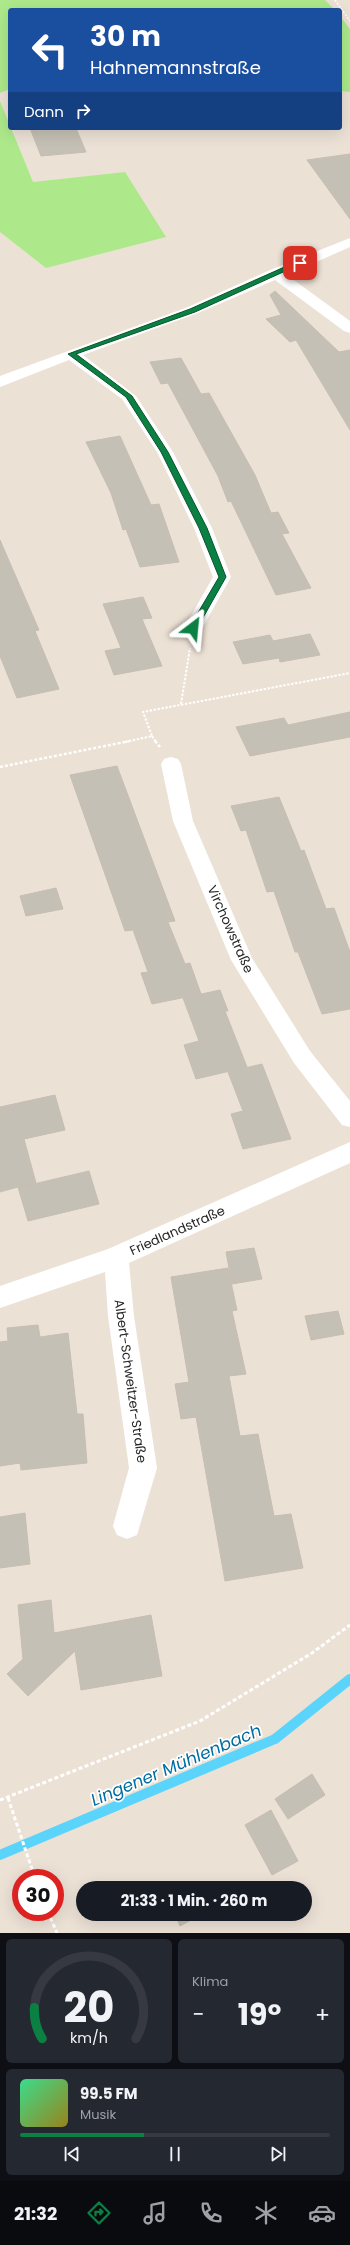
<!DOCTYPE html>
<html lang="de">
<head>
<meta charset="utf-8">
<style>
	:root { --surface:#171b24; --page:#242831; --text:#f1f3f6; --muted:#9ea1a6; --line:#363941; --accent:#0b8043 }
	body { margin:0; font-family:Poppins,sans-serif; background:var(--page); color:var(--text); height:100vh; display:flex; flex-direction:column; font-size:15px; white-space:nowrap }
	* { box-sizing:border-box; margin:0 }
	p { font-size:13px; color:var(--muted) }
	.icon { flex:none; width:22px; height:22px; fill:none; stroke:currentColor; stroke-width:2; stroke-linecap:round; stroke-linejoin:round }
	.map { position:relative; height:1933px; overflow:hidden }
	.sheet { display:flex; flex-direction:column; gap:6px; padding:6px; background:#0d0f14; flex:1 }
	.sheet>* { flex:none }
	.guide { position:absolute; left:8px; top:8px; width:334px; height:122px; border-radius:4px; box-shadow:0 4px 16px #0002; background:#1a4fa0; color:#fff; overflow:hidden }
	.speed { position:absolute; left:12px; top:1869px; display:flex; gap:8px; font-size:20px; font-weight:700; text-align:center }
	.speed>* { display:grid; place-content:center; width:52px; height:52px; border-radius:50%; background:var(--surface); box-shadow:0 4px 16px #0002; line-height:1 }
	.speed .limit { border:6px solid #d22; background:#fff; color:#111 }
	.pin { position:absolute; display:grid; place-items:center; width:34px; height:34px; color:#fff; margin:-17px; border-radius:8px; box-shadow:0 2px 6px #0006 }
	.me { position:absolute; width:44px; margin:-22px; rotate:29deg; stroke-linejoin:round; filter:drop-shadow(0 0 3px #0008) }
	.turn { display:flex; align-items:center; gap:14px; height:84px; padding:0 16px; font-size:18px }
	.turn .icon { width:52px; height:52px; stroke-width:2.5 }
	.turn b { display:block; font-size:28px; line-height:34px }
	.then { display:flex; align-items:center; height:38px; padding:0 16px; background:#0003; gap:8px; font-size:15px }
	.big { font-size:30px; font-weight:700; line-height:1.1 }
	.sheet .tile { flex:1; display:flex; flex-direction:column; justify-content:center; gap:6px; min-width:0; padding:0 14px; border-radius:6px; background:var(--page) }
	.sheet .dial { align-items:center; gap:0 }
	.dial svg { height:104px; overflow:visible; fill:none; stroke:var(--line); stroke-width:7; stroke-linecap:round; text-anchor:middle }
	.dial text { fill:var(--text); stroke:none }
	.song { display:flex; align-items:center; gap:12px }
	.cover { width:48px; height:48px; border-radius:6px; background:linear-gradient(135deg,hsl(150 70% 55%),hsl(50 70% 35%)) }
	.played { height:4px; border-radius:2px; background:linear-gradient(90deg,var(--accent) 40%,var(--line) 40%) }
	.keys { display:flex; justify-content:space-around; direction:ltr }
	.heat { display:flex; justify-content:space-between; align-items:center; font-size:22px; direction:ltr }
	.sheet .tiles { flex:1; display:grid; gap:6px; grid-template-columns:1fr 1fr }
	.tile:last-child { grid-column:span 2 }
	.trip { position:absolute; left:76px; top:1881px; width:236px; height:40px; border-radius:20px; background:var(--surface); box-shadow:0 4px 16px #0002; font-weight:700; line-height:40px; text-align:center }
	.tab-bar { display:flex; height:64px; justify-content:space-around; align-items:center; background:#090b0e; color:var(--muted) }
	.tab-bar .icon { width:28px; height:28px }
	.tab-bar .on { color:var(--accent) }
	.tab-bar b { font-size:18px; color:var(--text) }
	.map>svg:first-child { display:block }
	.green { fill:#ade98b }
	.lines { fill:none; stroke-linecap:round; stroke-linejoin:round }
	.stream { stroke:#5bd4fb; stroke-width:10 }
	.building { fill:#c5c0b5; stroke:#c6beb0 }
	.path-far3 { stroke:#fff; stroke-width:1.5; stroke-dasharray:2 1.5; stroke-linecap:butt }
	.path-far2 { stroke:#fff; stroke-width:2; stroke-dasharray:2.5 1.5; stroke-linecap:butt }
	.path-far1 { stroke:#fff; stroke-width:2.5; stroke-dasharray:3 2; stroke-linecap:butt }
	.path { stroke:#fff; stroke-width:3; stroke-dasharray:4 2.5; stroke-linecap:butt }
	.street { fill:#fff; fill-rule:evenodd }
	.route { fill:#0b8043; stroke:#07532c }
	.labels { text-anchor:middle; stroke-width:3.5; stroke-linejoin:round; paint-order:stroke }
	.street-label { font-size:13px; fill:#262626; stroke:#fff }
	.near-water-label { font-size:17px; font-style:italic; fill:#006da1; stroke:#fff }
</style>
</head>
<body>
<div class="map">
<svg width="350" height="1933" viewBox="0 0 350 1933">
	<rect width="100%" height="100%" fill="#ece1d5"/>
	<g class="green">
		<path d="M0,0h325l10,10h-325v79l-10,4z"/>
		<path d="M340,16l10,13v63l-10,-1z"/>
		<path d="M0,101l33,81 92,-10 41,65 -120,31 -46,-36z"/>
	</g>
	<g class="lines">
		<path class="stream" d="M0,1855l275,-116 75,-60"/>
	</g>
	<g class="building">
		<path d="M30,128h46l10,24 -45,4z"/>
		<path d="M350,154v65l-43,-59z"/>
		<path d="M275,291l64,61 11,-2v80l-54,-90 -6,2 -24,-23 15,-4 -11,-20z"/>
		<path d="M181,358l20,36 8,-1 46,82 16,38 7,-1 11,21 -7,1 29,54 -35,7 -45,-94 -3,1 -10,-26 -50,-93 -7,1 -11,-22z"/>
		<path d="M120,436l31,69 8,-1 20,58 -39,5 -14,-38 -3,1 -12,-37 -25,-51z"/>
		<path d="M0,540l39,90 -4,1 24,58 -42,9 -17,-42z"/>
		<path d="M143,597l9,21 -10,1 20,47 -48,9 -9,-24 16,-3 -18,-44z"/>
		<path d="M310,634l10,21 -40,7 -1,-4 -36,6 -10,-22 37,-7 3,6z"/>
		<path d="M350,712v25l-100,19 -14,-29 48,-9 4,7z"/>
		<path d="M117,766l58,155 -7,1 17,42 5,-1 11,31 -49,10 -11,-31 7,-1 -15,-42 -8,1 -55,-156z"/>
		<path d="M279,797l22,54 3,-1 22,59 8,-1 16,44v57l-28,5 -24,-62h-3l-21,-61 -7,1 -21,-62 -5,1 -10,-25z"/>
		<path d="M56,888l7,21 -37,7 -6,-20z"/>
		<path d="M220,990l8,21h-3l22,56 -51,12 -12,-34 15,-4 -16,-43z"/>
		<path d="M262,1064l29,75 -48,10 -12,-35 12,-3 -15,-39z"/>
		<path d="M55,1095l10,35 -41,9 12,44 -15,4 68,-16 10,33 -71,17 -10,-34 -18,5v-85z"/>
		<path d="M254,1248l8,31 -30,5 -6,-32z"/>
		<path d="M228,1268l9,42 -5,1 14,63 -17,2 11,60 18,-2 16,82 17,-2 12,54 -78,13 -29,-164 -15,2 -6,-35 14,-2 -18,-105z"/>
		<path d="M338,1311l6,23 -33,6 -6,-24z"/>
		<path d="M38,1325l2,12 28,-4 9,81h6l4,49 -66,7 -1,-7 -20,3v-124l8,-1 -1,-13z"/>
		<path d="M25,1513l5,51 -30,4v-51z"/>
		<path d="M51,1600l3,33 97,-18 11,61 -81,14 -6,-39 -47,45 -21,-22 16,-15 -5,-54z"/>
		<path d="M312,1774l13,21 -37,24 -13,-20z"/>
		<path d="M271,1810l27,51 -26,14 -27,-50z"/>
		<path d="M175,1914h27l-22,12z"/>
	</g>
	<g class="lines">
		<path class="path-far3" d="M335,0l15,21"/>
		<g class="path-far2">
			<path d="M181,704l9,-56"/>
			<path d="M152,736l4,6"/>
			<path d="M125,742l27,-6 -9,-24 207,-39"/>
		</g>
		<g class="path-far1">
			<path d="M155,741l5,6"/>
			<path d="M0,767l130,-26"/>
		</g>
		<g class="path">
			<path d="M8,1798l27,80"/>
			<path d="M0,1800l200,-79 112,-68 38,-28"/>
			<path d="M48,1912l9,21"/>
		</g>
		<g class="street">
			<path d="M350,238v9l-63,28 63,46v12l-6,-2 -69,-51 -77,33 -115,42 53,41 37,56 39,76 19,49 -31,55 -7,2 -7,-2 -2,-4 29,-51 -19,-49 -37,-76 -35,-53 -53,-39 -69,27v-11l188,-69 82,-37z"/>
			<path d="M171,757l7,2 3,5 12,57 59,137 58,93 40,50v26l-8,-2 -48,-62 -63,-103 -58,-139 -12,-57 3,-5z"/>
			<path d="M350,1142v21l-221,100 5,53 23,152 -20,67 -10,4 -10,-4 -4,-9 16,-58 -21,-152 -3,-44 -105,36v-22l108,-37z"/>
		</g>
	</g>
	<path class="route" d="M298,261l5,2 -108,49 -119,42 56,42 36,56 39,76 19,49 -30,53h-6l-1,-2 30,-51 -20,-49 -38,-76 -35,-55 -58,-43 122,-45z"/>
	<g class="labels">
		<g class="street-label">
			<text transform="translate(231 929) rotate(66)" y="5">Virchowstraße</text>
			<text transform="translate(177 1230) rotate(-24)" y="5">Friedlandstraße</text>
			<text transform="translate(131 1381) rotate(82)" y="5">Albert-Schweitzer-Straße</text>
		</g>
		<g class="near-water-label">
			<text transform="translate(176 1765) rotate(-23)" y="6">Lingener Mühlenbach</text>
		</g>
	</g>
</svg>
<div class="speed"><div class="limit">30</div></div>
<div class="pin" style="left:300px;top:263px;background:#d93025"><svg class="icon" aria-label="arrive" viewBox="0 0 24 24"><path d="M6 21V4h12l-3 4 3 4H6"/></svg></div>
<svg class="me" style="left:193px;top:628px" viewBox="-20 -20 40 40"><path d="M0-17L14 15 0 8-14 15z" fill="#0b8043" stroke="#fff" stroke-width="4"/></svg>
<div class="trip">21:33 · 1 Min. · 260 m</div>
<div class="guide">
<div class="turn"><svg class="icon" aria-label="left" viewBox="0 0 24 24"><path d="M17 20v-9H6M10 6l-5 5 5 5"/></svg><div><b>30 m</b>Hahnemannstraße</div></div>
<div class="then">Dann<svg class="icon" aria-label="right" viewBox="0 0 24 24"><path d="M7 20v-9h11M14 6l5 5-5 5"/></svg></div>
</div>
</div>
<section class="sheet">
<div class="tiles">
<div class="tile dial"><svg viewBox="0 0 100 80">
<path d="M14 69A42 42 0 1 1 86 69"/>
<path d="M14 69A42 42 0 0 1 8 45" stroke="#0b8043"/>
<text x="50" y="56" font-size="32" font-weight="700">20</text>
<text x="50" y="72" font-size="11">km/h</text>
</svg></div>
<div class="tile"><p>Klima</p>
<div class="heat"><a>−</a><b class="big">19°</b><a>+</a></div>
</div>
<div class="tile">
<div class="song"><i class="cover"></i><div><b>99.5 FM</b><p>Musik</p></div></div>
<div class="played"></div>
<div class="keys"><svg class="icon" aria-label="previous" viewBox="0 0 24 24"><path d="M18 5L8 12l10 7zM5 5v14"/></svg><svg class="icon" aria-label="pause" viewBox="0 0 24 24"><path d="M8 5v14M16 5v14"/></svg><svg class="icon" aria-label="next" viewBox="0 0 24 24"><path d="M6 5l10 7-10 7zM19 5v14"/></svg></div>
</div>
</div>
</section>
<nav class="tab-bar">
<b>21:32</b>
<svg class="icon on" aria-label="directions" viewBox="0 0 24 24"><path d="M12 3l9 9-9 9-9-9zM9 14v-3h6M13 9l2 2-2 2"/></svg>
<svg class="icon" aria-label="music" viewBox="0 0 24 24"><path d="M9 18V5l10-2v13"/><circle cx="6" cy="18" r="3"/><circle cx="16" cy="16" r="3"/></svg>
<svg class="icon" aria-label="phone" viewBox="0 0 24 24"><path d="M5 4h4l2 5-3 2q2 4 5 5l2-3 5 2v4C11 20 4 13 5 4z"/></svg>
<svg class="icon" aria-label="climate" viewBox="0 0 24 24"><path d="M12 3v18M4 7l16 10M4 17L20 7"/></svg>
<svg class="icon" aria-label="car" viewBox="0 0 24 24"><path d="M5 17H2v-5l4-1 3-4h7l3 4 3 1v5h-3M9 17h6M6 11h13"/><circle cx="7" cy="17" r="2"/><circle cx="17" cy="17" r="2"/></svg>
</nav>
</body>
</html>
